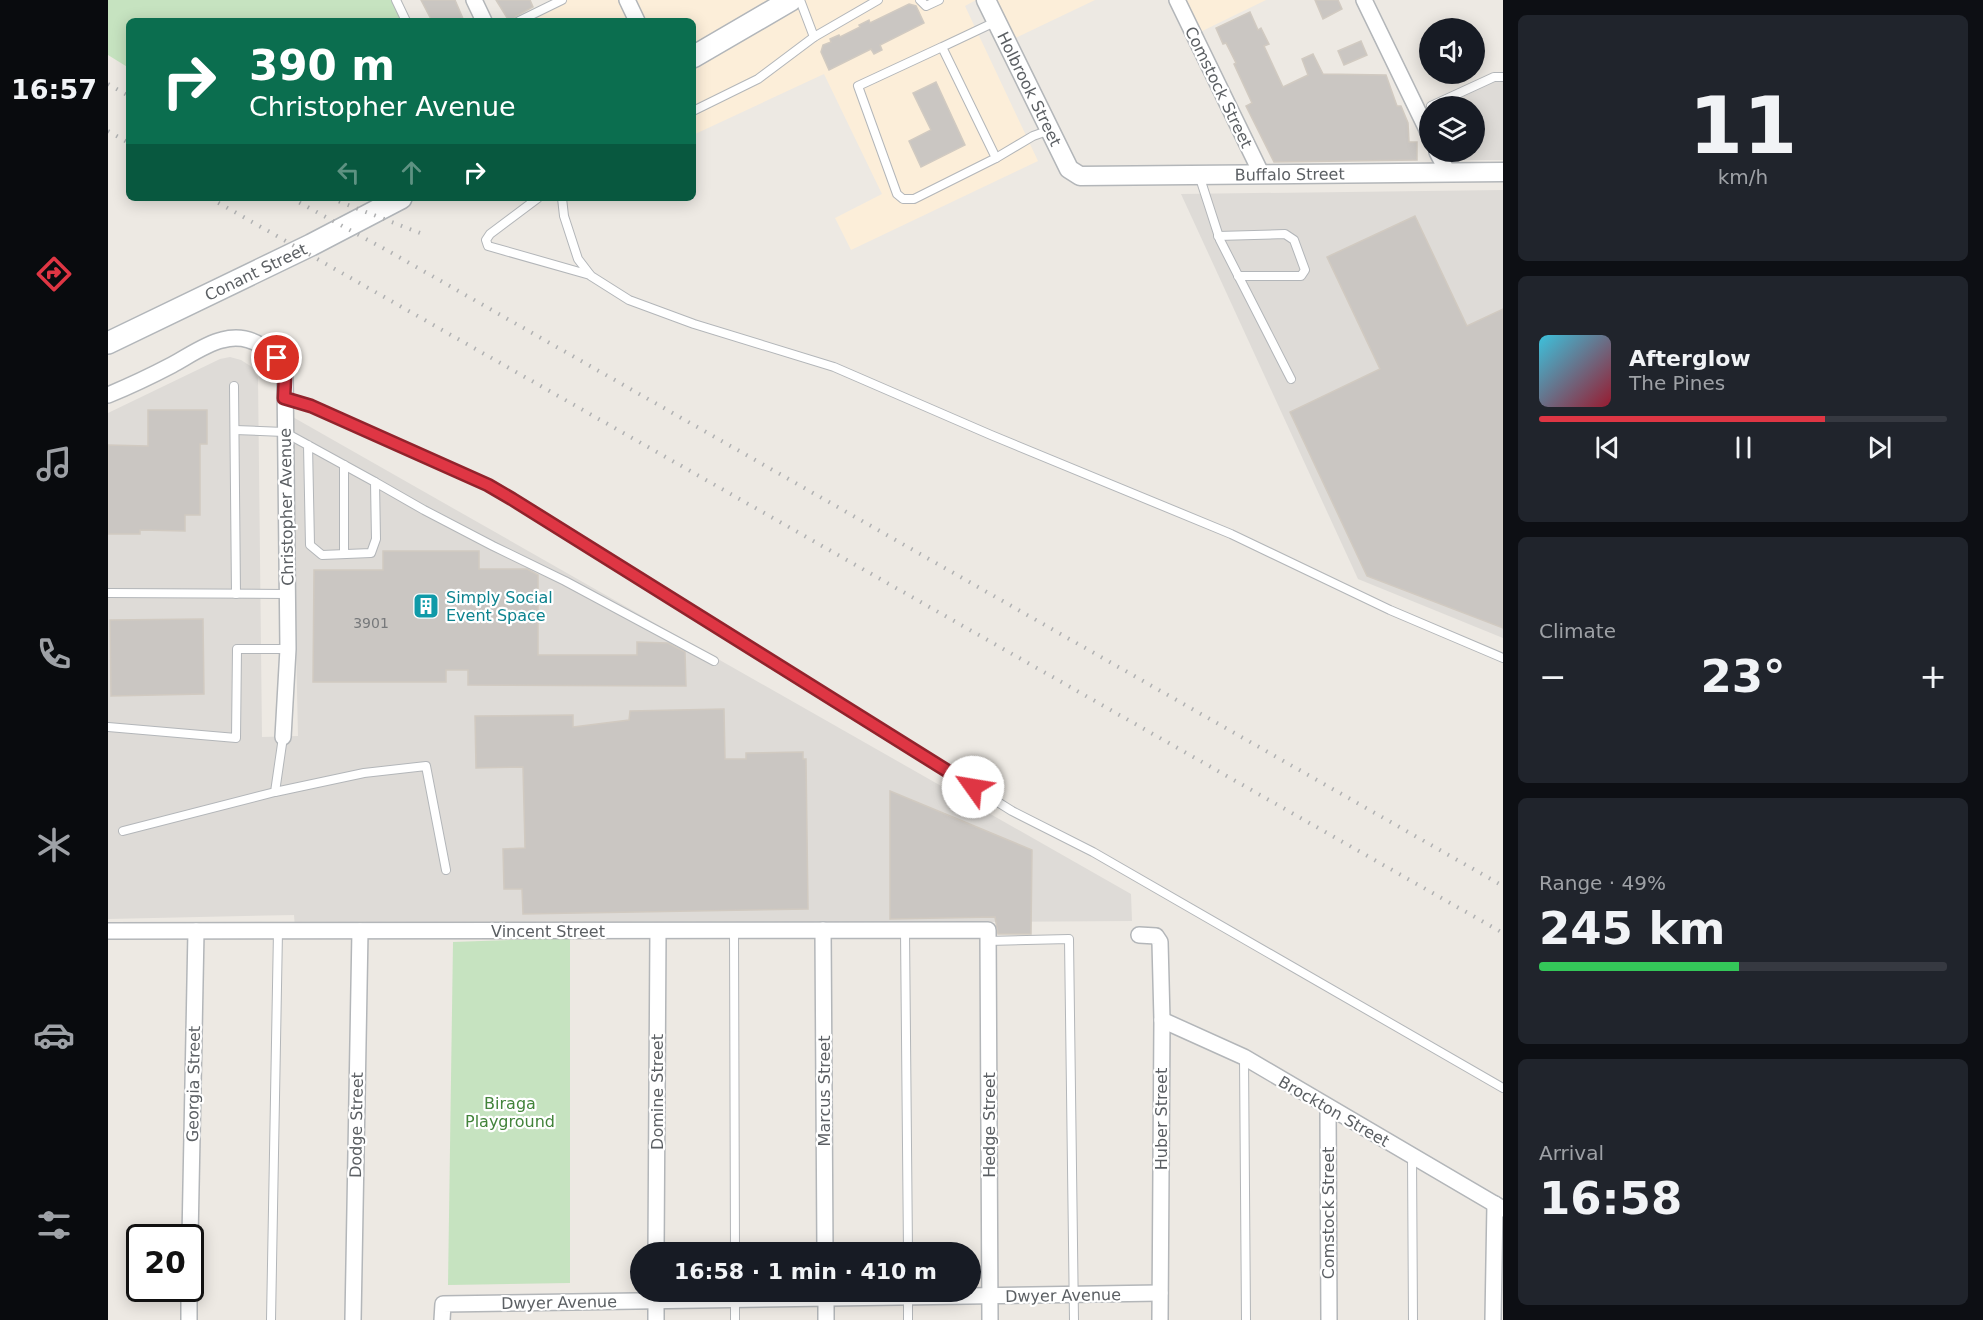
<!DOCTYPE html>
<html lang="en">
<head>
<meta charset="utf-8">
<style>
	:root { --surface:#171b24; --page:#20242c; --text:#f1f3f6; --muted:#9ea1a6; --line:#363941; --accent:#df3644 }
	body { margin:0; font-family:"DejaVu Sans",sans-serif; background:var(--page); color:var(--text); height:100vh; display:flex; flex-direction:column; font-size:22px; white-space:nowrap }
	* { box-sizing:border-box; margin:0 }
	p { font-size:20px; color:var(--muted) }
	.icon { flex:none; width:33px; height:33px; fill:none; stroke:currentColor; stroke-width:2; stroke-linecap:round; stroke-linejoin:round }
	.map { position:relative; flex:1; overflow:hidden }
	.drawer { display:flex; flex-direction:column; gap:15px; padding:15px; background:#0d0f14; width:480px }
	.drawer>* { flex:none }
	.top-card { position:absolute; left:18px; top:18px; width:570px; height:183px; border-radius:9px; box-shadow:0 3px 15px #0003; background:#0b6e4f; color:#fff; overflow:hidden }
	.controls { position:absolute; left:1311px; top:18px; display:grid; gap:12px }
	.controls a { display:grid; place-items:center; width:66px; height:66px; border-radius:50%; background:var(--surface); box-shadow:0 3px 15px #0003; font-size:30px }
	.speed { position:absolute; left:18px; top:1224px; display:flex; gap:12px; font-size:30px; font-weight:700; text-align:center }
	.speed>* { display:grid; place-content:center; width:78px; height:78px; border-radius:50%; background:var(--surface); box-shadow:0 3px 15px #0003; line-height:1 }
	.speed .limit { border:3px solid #111; border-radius:9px; background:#fff; color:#111 }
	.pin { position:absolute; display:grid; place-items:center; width:51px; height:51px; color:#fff; margin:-26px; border:3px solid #fff; border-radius:50%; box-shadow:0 2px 6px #0007 }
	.me { position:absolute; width:66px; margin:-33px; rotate:302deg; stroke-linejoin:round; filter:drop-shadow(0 0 4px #0008) }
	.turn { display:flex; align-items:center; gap:21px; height:126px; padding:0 24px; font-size:27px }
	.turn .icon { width:78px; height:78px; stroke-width:2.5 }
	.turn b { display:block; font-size:42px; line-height:51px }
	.lanes { display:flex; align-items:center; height:57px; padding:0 24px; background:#0003; justify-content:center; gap:30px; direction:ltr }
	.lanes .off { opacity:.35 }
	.big { font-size:45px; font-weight:600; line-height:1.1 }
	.drawer .card { flex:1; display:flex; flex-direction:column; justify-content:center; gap:9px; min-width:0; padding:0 21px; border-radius:9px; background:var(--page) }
	.drawer .dial { align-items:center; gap:0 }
	.dial b { font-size:78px; line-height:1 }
	.song { display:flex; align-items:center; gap:18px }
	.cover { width:72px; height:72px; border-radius:9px; background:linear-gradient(135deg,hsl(190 70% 55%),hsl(350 70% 35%)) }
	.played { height:6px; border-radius:3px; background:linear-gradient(90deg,var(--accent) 70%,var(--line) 70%) }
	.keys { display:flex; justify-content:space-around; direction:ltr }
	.heat { display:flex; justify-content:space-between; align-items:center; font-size:33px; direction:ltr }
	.charge { height:9px; border-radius:4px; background:linear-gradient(90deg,#34c759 49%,var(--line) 0) }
	.trip { position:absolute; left:522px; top:1242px; width:351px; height:60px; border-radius:30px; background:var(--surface); box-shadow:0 3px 15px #0003; font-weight:600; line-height:60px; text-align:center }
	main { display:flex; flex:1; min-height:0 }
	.dock { display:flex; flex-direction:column; width:108px; justify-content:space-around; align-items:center; background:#090b0e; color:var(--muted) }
	.dock .icon { width:42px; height:42px }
	.dock .selected { color:var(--accent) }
	.dock b { font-size:27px; color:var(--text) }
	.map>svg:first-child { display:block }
	.commercial { fill:#fceed9 }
	.industrial { fill:#dedbd7 }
	.green { fill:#c6e3c0 }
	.building { fill:#cac6c2; stroke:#d1cac1; stroke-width:1.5 }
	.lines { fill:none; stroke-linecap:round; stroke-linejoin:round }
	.service-casing { stroke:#b3b6b9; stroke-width:10 }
	.minor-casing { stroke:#b3b6b9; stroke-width:18 }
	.tertiary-casing { stroke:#b3b6b9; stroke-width:21 }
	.secondary-casing { stroke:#b2b6ba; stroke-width:24 }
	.service { stroke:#fff; stroke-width:8 }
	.minor { stroke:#fff; stroke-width:15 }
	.tertiary { stroke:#fff; stroke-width:18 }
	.secondary { stroke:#fff; stroke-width:21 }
	.rail { stroke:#b1b2b3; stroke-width:4; stroke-dasharray:1.5 8; stroke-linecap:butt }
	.route-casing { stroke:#91232c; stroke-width:15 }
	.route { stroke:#df3644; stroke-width:10 }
	.labels { text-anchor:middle; stroke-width:4.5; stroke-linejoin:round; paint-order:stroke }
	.number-label { font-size:14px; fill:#77797b }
	.street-label { font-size:16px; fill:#5b5f63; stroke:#fff }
	.culture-label { font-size:16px; fill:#0d838f; stroke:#fff; text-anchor:start }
	.park-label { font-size:16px; fill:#42833a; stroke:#fff }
</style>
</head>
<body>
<main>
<nav class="dock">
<b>16:57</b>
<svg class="icon selected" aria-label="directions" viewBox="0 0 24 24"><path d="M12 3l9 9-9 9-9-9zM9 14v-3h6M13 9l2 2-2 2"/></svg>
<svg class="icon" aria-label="music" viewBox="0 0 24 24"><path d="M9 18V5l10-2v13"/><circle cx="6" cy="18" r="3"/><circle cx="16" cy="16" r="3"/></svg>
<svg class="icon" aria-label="phone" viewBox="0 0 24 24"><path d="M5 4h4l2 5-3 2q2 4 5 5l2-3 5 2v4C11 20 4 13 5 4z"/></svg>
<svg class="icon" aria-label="climate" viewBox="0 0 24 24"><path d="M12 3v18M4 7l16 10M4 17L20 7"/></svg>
<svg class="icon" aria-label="car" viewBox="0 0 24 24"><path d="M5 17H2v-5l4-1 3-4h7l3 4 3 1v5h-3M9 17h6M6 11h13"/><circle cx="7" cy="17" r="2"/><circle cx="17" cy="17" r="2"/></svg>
<svg class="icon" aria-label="filters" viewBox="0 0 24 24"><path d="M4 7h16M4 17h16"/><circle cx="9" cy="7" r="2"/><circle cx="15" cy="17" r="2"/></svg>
</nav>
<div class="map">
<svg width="1395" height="1320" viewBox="0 0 1395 1320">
	<rect width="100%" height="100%" fill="#ede9e3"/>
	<g class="commercial">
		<path d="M454,0h414l-11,6 73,155 -187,89 -16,-32 47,-24 -58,-120 -131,61v-114h-174z"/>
		<path d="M878,0h109l-88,42z"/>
		<path d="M1069,0h89l-72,35z"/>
	</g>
	<g class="industrial">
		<path d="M1387,80h8v80h-44l-5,-8h20v-46h-32z"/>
		<path d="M1395,190v448l-145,-59 -177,-385z"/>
		<path d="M122,357l11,3 11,7 6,11 4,359 36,-1 -7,-320 840,478 1,27 -648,4 -189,3 -1,-13 -186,4v-506l112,-54z"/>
	</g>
	<g class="green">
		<path d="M0,0h288l10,21h-277v47l-21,-13z"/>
		<path d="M462,938v345l-122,2 5,-343z"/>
	</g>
	<g class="building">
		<path d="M313,0h34l9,21h-32z"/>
		<path d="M388,0h34l3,7 -17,9 -3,5h-4z"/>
		<path d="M1207,0h23l4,9 -19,10z"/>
		<path d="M801,4l7,2 8,17 -44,22 2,5 -8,4 -3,-5 -42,21 -8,-18 2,-7 8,-3 -1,-3 9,-4 1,2 20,-10 -1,-2 10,-5 1,3z"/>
		<path d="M1142,12l8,18 3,-2 8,16 -5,2 19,41 25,-12 -6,-16 11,-5 10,20 63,1 11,31h4l7,17 1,19h8v18l-143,2 -28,-56 6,-3 -18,-39 2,-1 -10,-20 -3,1 -7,-16z"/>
		<path d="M1253,41l6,14 -23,10 -6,-14z"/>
		<path d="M828,82l29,63 -44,22 -12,-26 22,-11 -18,-37z"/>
		<path d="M1307,216l52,110 36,-17v319l-136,-52 -77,-164 90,-43 -53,-112z"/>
		<path d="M40,410h59v34h-7v71h-15v16l-45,-1v4h-32v-89l40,1z"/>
		<path d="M275,551h96v18h48l11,6v80h99v-13l31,1 17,9 1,34 -218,-1v-15h-22v12h-133l1,-112h69z"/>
		<path d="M95,619l1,75 -93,2 -1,-76z"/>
		<path d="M616,709l1,50h21v-6l57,-1v7h3l2,150 -285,5 -1,-25h-18l-1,-40 22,-1 -2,-81 -47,1 -1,-52 98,-1v12l56,-7 1,-9z"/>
		<path d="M782,791l142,59 -1,84h-33l-3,-17 -105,2z"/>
	</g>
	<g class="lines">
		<g class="service-casing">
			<g id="service">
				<path d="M288,0l10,21"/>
				<path d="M692,0l14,37"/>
				<path d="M812,0l6,6 13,-6"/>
				<path d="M411,21l43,-21"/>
				<path d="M834,47l-84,39 39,108 6,5h11l82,-41 -54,-111 53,-25"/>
				<path d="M1323,106l63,-29h9"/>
				<path d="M585,111l65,-32 56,-42 64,-37"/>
				<path d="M888,158l37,-22 17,-6"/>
				<path d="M1091,175l21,65 71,139"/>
				<path d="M430,198l-48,36 -4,6 2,6 102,29"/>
				<path d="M454,198l2,18 14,43 13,17 38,24 65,24 140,43 157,68 240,99 159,76 113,48"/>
				<path d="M1110,236l67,-2 9,6 11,30 -4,6h-63"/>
				<path d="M126,386l2,208"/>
				<path d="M178,398l25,9 177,78 194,119 330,207 81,41 410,236"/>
				<path d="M127,430l49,2 91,50 1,57 -5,14 -49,2 -12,-10 -2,-100"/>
				<path d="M236,465v89"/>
				<path d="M267,482l49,28 69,36 72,35 149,80"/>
				<path d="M0,593l179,1"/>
				<path d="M0,727l128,11 1,-89h51"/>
				<path d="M167,792l89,-19 62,-7 20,104"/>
				<path d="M15,831l152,-39 8,-55"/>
				<path d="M797,930l3,322"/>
				<path d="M626,931l1,321"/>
				<path d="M880,941l81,-2 5,381"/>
				<path d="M1136,1057l2,263"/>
				<path d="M1304,1156l1,164"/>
				<path d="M627,1292v28"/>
				<path d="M800,1296v24"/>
				<path d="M163,1320l7,-389"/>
			</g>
		</g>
		<g class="minor-casing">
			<g id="minor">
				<path d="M366,0l10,21"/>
				<path d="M519,0l10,21"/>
				<path d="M1069,0l84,173"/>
				<path d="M1256,0l66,136"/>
				<path d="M1329,152l11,21"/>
				<path d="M0,395c22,-9 43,-19 64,-30 15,-8 33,-21 50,-25 29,-8 52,10 63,36l3,273 -5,88"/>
				<path d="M715,930l2,322"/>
				<path d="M0,931l880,-1 2,390"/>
				<path d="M1031,935l17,1 4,6 2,78 -2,300"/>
				<path d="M1054,1020l82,37 259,152"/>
				<path d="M1220,1107l1,213"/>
				<path d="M82,1238l6,-307"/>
				<path d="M548,1252l2,-321"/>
				<path d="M718,1292v28"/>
				<path d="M81,1320v-32"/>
				<path d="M245,1320l7,-389"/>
				<path d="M334,1320l1,-16 717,-11"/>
				<path d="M548,1320v-28"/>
				<path d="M1385,1320l2,-116"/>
			</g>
		</g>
		<g class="tertiary-casing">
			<g id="tertiary">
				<path id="s1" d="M878,0l83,169 11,7 423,-4"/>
			</g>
		</g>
		<g class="secondary-casing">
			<g id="secondary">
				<path d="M585,57l98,-57"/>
				<path id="s2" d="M0,343l203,-98 90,-47"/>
			</g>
		</g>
		<use href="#service" class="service"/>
		<use href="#minor" class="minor"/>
		<use href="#tertiary" class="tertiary"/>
		<use href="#secondary" class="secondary"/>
		<g class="rail">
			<path d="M0,84l21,12"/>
			<path d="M0,131l21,12"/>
			<path d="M102,198l1293,735"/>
			<path d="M183,198l99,54 1113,634"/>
			<path d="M222,198l90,35"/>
		</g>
	</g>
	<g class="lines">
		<g class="route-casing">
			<path id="route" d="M169,358l8,18 -1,22 27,8 177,79 24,14 461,288"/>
		</g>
		<use href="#route" class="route"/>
	</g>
	<defs>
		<g id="building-square" transform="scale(1.35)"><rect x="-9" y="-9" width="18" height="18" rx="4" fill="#0f9aa8" stroke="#fff"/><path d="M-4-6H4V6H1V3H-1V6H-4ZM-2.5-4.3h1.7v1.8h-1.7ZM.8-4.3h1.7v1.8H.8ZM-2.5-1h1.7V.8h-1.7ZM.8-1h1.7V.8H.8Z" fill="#fff"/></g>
	</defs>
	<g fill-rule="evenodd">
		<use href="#building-square" x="318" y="606"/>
	</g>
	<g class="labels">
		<g class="number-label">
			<text x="263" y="628">3901</text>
		</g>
		<g class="street-label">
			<text transform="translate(1111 87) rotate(64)" y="6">Comstock Street</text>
			<text dy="6" stroke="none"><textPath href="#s1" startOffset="99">Holbrook Street</textPath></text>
			<text dy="6" stroke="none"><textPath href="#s1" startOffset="411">Buffalo Street</textPath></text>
			<text dy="6" stroke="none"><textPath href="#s2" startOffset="164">Conant Street</textPath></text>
			<text transform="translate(178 507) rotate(-91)" y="6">Christopher Avenue</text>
			<text x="440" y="937">Vincent Street</text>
			<text transform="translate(85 1084) rotate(-89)" y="6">Georgia Street</text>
			<text transform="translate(716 1091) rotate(-90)" y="6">Marcus Street</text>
			<text transform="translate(549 1092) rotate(-90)" y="6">Domine Street</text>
			<text transform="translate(1226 1111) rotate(30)" y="6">Brockton Street</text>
			<text transform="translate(1053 1119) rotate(-90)" y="6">Huber Street</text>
			<text transform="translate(248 1125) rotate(-89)" y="6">Dodge Street</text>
			<text transform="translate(881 1125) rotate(-90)" y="6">Hedge Street</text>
			<text transform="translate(1220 1213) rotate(-90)" y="6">Comstock Street</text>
			<text transform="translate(955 1295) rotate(-1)" y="6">Dwyer Avenue</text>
			<text transform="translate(451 1302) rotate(-1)" y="6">Dwyer Avenue</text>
		</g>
		<g class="culture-label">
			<text x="338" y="603">Simply Social<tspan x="338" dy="18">Event Space</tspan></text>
		</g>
		<g class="park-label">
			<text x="402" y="1109">Biraga<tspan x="402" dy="18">Playground</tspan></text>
		</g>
	</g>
</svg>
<div class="controls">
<a><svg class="icon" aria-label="sound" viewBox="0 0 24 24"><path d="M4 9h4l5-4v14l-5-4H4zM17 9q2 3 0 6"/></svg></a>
<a><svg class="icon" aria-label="layers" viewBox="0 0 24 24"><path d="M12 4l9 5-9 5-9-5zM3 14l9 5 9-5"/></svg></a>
</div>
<div class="speed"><div class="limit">20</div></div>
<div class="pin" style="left:169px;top:358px;background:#d93025"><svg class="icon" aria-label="arrive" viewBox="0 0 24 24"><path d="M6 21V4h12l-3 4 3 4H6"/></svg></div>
<svg class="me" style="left:865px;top:787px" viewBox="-20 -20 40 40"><circle r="19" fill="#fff"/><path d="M0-13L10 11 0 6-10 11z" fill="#df3644"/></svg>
<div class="trip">16:58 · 1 min · 410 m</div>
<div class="top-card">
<div class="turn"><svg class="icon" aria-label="right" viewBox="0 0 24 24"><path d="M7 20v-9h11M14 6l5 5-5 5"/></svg><div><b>390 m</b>Christopher Avenue</div></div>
<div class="lanes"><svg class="icon off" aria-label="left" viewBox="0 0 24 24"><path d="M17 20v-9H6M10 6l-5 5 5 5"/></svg><svg class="icon off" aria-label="ahead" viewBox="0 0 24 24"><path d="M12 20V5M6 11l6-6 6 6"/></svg><svg class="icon" aria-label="right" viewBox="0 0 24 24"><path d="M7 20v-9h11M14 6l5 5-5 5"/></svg></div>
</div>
</div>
<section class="drawer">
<div class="card dial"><b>11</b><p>km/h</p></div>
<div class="card">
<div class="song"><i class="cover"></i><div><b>Afterglow</b><p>The Pines</p></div></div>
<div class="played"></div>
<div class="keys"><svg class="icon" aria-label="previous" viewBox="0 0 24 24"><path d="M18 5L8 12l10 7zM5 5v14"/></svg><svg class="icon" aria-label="pause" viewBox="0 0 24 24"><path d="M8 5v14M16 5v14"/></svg><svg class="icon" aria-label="next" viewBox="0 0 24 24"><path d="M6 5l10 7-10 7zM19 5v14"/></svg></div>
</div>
<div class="card"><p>Climate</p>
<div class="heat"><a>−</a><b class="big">23°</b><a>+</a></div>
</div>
<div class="card"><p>Range · 49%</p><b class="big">245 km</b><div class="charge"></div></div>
<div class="card"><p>Arrival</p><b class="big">16:58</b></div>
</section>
</main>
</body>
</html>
